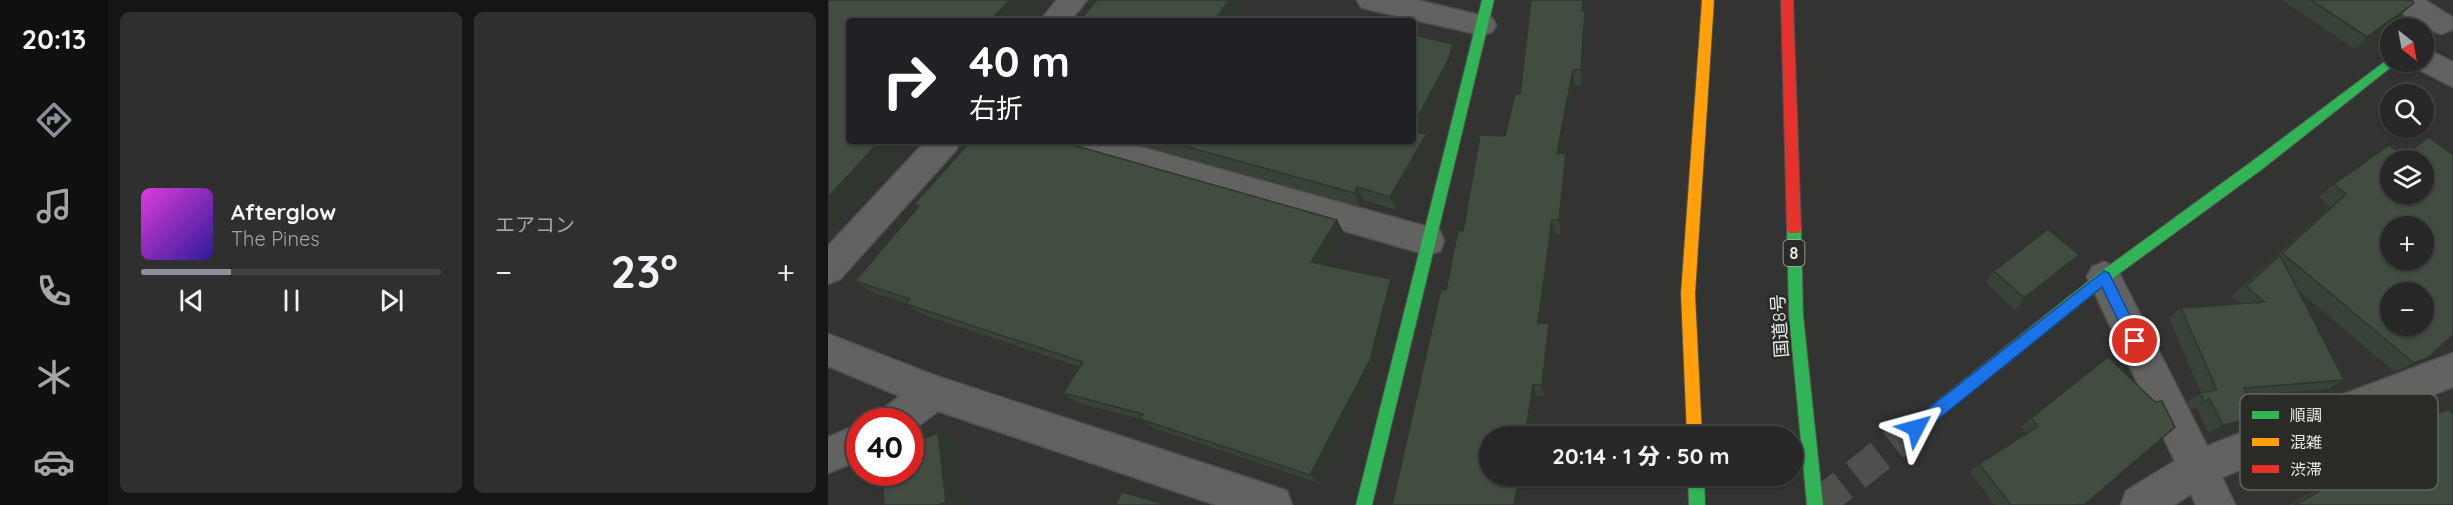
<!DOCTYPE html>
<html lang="ja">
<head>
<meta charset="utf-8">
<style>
	:root { --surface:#262726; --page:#2e2f2e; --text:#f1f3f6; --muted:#a4a5a7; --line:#424443; --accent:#8c9099 }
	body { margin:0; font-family:Quicksand,"Noto Sans JP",sans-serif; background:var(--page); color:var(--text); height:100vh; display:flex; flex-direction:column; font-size:22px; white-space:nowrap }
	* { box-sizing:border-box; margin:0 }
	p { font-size:20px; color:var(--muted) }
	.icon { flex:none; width:33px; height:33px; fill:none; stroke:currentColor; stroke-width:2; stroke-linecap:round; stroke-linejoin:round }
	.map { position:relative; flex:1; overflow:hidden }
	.side { display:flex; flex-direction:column; gap:12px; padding:12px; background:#151515; width:720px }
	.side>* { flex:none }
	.top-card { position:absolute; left:18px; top:18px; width:570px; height:126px; border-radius:6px; box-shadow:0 2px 4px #0004,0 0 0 2px var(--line); background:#202124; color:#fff; overflow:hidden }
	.needle { width:39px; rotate:149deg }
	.tools { position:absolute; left:1552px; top:18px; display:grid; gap:12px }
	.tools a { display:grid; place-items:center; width:54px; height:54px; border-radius:50%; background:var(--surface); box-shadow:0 2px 4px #0004,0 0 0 2px var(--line); font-size:30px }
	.speed { position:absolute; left:18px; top:408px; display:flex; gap:12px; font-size:30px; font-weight:700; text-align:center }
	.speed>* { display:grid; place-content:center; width:78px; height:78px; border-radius:50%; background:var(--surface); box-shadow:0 2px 4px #0004,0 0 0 2px var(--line); line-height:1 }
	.speed .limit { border:9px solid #d22; background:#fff; color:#111 }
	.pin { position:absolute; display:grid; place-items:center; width:51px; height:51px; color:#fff; margin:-26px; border:3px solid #fff; border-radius:50%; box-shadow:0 2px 6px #0007 }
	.me { position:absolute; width:66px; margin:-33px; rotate:51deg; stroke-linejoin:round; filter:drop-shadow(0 0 4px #0008) }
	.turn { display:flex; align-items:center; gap:21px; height:126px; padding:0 24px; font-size:27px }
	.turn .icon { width:78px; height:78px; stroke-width:2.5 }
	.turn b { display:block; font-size:42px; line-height:51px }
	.big { font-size:45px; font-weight:800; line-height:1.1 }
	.side .widget { flex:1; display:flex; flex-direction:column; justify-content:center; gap:9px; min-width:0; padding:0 21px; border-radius:9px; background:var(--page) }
	.song { display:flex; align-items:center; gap:18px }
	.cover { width:72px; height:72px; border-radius:9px; background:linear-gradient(135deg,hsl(300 70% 55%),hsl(250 70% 35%)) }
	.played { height:6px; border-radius:3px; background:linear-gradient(90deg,var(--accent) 30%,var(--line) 30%) }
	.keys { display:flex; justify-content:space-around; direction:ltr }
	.heat { display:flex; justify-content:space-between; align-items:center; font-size:33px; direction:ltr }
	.side .tiles { flex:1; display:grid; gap:12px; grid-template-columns:repeat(2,1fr) }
	.trip { position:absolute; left:651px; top:426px; width:324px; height:60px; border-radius:30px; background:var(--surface); box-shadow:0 2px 4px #0004,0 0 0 2px var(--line); font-weight:800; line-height:60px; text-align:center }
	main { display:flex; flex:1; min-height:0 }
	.dock { display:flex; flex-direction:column; width:108px; justify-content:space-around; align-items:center; background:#0f100f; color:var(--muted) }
	.dock .icon { width:42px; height:42px }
	.dock .selected { color:var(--accent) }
	.dock b { font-size:27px; color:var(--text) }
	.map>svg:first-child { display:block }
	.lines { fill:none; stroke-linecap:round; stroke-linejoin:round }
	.secondary-tunnel { stroke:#4f4f4d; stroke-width:32; stroke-dasharray:32 16; stroke-linecap:butt }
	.street-casing { stroke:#515150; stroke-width:3 }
	.fast-casing { stroke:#515150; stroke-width:2 }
	.slow-casing { stroke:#515150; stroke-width:2 }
	.jam-casing { stroke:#515150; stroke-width:2 }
	.street { fill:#626261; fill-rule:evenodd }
	.fast { fill:#30b455; fill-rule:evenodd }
	.slow { fill:#ff9f0a; fill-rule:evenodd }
	.jam { fill:#e5322d; fill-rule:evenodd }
	.wall { fill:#394239 }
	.shaded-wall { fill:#2e362e }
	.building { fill:#424d42; stroke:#2e362e; stroke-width:1.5; fill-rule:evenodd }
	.route { fill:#1a73e8; stroke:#114b97; stroke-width:1.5 }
	.labels { text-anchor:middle; stroke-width:5; stroke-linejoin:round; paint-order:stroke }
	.shield { fill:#2a2b27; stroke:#b1b1af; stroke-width:1.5 }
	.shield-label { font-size:16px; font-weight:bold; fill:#ebebe9 }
	.street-label { font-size:18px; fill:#ebebe9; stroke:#2a2b27 }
	.key { fill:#2a2b27; stroke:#646561; stroke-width:1.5 }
	.key-label { font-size:16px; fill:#ebebe9 }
</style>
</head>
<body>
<main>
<nav class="dock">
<b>20:13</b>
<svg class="icon selected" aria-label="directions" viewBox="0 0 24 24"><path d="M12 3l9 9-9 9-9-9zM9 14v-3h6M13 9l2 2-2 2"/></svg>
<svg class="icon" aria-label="music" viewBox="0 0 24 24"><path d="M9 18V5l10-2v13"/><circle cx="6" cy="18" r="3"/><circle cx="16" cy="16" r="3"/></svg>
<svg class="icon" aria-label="phone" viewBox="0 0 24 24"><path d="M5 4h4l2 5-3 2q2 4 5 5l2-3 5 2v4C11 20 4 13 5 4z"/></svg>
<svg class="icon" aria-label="climate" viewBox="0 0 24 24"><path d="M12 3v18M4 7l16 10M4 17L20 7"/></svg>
<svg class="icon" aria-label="car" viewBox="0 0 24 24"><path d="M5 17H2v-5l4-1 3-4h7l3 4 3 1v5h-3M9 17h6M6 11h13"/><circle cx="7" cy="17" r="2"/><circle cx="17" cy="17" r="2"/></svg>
</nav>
<section class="side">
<div class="tiles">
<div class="widget">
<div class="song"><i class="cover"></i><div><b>Afterglow</b><p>The Pines</p></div></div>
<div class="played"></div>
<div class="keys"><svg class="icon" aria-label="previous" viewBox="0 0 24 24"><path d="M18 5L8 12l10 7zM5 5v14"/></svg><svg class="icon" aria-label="pause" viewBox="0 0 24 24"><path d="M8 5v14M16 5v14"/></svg><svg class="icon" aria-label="next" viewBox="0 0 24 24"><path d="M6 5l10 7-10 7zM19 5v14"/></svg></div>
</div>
<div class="widget"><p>エアコン</p>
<div class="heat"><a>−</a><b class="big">23°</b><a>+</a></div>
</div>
</div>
</section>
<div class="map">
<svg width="1625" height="505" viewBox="0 0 1625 505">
	<rect width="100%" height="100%" fill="#333432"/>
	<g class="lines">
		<path class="secondary-tunnel" d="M990,505l98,-78"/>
		<g class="street-casing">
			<g id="street">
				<path d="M229,0h30l-17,21h-30z"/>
				<path d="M529,0h59l76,18 4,7 -4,7 -10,3 -111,-25 -10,-3z"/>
				<path d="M1562,0h35l27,17 1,12 -11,5c-17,-5 -43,-19 -52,-34z"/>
				<path d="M1596,48l29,14v25l-39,-20 -3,-5h13z"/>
				<path d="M98,141h34l-4,9 -116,129 -12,5v-38z"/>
				<path d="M232,141h59l309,86 12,4 4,10 -4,10 -12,4 -353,-102 -11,-3z"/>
				<path d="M1276,262l12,5 91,179 246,-93v34l-231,90 13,28h-39l-5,-11 -17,11h-53l5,-14 49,-30 -88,-184 5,-10z"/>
				<path d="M0,334l105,41 340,111 14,5 5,14h-76l-278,-94 -28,21v-10h-33l5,-12 18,-14 -72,-30z"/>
				<path d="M32,424v36l-32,13v-36z"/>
			</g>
		</g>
		<g class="fast-casing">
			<g id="fast">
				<path d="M654,0h12l-122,505h-16z"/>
				<path d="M1563,57v5h6l-2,2 -134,106 -152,111 -188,151 -5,2 -5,-2 -3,-5 3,-5 188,-149 152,-111z"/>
				<path d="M966,223l5,2 2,4 2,86 20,190h-16l-18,-190 -2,-86 2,-4z"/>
				<path d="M860,476h16l1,29h-16z"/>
			</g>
		</g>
		<g class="slow-casing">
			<path id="slow" d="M874,0h12l-19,294 7,142h-15l-6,-142z"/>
		</g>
		<g class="jam-casing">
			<path id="jam" d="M953,0h12l8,229 -2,4h-10l-2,-4z"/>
		</g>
		<use href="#street" class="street"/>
		<use href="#fast" class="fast"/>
		<use href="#slow" class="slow"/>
		<use href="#jam" class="jam"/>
	</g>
	<g class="wall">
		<path d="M703,0h55l-1,11 1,16 -4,58h-8l-12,68 6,15 -7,66h-7l-12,89h7l3,12 -8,61 -8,-1 -6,41h-40l33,40 -4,29h-127l54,-215 17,-59 42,-95 15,-42z"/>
		<path d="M1454,0h130l-11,15 -46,34z"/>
		<path d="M625,44l4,14 -4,15 -32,60h6l5,14 -36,63 -32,-10 -4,6 -233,-65h286z"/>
		<path d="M1561,145l64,190 -43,32 -15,5 -97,-82 46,90 -17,9 -78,6 -3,30 -37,8 -13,-26 -5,3 -4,-8 14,-9 -32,-75 12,-10 59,-5 -8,-7 98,-89 -11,-10 15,-13z"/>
		<path d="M86,204l423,16 7,13 -20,32 73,26 -20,79 -58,113 -166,-55 -12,-9 -63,-16 -15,-10 17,-26 -156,-52 -18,-11v-1l-32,-10 -19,-12 63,-74z"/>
		<path d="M1241,267l-54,43 -29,-28 8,-11z"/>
		<path d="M1620,409l5,96h-164l101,-58 -7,-9z"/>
		<path d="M1203,418l144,9 -91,78h-89l-25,-33 9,-8 48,-31 -6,-6z"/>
	</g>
	<g class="shaded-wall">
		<path d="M182,0h26l-20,21h-26z"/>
		<path d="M401,0h19l-15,21h-19z"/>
		<path d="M755,0h3l-1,11 1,16 -4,58 -1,-15 1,-59z"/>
		<path d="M1586,3l-13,12 -46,34 12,-12z"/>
		<path d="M625,44l4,14 -4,15 -39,73 -1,-5v-15z"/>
		<path d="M745,70l1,15 -15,83 -2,-15z"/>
		<path d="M599,133l5,14 -36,63 -6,-13z"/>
		<path d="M52,141h25l-5,6 2,1 -70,77 3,2 -7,8v-38z"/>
		<path d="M738,154l2,14 -7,66 -2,-14z"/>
		<path d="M529,187l7,13 -4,6 -6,-13z"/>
		<path d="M509,220l7,13 -25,41 -8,-12z"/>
		<path d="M724,220l2,14 -13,100 -3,-11z"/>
		<path d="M1251,255l-10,12 -54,43 9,-12z"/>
		<path d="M563,279l6,12 -20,79 -58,113 -9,-8z"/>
		<path d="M721,323l3,12 -8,61 -2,-11z"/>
		<path d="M1601,357l-19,10 -15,5 19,-9z"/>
		<path d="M705,385l3,10 -6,41h-5z"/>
		<path d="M1433,417l-15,8 -37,8 14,-8z"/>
		<path d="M110,433l19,9 8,63h-27z"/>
		<path d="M691,476h4l-4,29h-5z"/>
	</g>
	<g class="building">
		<path d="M0,0h182l-20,21h-141v120h31l-52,56z"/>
		<path d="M269,0h132l-15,21h-135z"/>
		<path d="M703,0h52l-1,11h3l-4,59h-8l-16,83 9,1 -7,66h-7l-14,103h11l-7,62h-9l-8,51h-35v40h29l-5,29h-122l49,-216 5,1 12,-60 5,1 17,-96 25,1 10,-42h5z"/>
		<path d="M1483,0h101l2,3 -47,34z"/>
		<path d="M585,35l40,9 -4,14 -36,68z"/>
		<path d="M585,133h14l-37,64 -33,-10 -3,6 -188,-52h247z"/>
		<path d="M1601,137l24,18v180l-24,22 -15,6 -132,-110 64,-59 -12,-10 55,-39 15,11zM1563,160h33v34h-33zM1563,226h33v34h-33zM1563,292h33v34h-33z"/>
		<path d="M143,141h88l278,79 -26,42 80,17 -21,81 -60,115 -170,-56 3,-5 -80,-21 20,-31 -177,-58 4,-5 -55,-18 64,-75 -5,-2z"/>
		<path d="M1220,229l31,26 -55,43 -30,-27z"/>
		<path d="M1452,255l64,125 -100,8 17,29 -38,8 -14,-27 -4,4 -5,-9 17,-3 -36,-82 83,-6 -18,-16z"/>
		<path d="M1280,357l47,45 7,-1 13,26 -91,78h-5l-1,-1 -1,1h-66l-32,-41 59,-38 -7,-8z"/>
		<path d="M1620,409l5,5v91h-158l116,-67 -8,-8z"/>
		<path d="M110,433l8,69 -8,3h-54l-2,-33h28v-28z"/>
		<path d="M294,492l45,13h-52z"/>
	</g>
	<path class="route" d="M1276,271l5,2 31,63 2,5 -2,4h-10l-28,-58 -181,146 -5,2 -5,-2 -3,-5 3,-6z"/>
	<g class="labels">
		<rect class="shield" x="955.5" y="240" width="21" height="26" rx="4.5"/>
		<g class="shield-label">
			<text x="966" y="259">8</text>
		</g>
		<g class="street-label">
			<text transform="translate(952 326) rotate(-94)" y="6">国道8号</text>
		</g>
	</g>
	<rect x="1412" y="394" width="198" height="96" rx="9" class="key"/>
	<rect x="1424" y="411" width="27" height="8" fill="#30b455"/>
	<rect x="1424" y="438" width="27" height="8" fill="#ff9f0a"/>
	<rect x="1424" y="465" width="27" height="8" fill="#e5322d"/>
	<g class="key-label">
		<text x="1462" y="421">順調</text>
		<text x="1462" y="448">混雑</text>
		<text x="1462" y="475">渋滞</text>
	</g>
</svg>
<div class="tools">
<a><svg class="needle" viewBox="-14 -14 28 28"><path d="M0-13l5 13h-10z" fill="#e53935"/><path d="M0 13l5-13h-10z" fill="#a4a5a7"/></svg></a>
<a><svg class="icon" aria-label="search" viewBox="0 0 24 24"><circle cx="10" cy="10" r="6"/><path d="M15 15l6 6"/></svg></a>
<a><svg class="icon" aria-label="layers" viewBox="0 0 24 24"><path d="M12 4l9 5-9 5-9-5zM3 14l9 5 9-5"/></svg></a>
<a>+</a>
<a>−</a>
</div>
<div class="speed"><div class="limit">40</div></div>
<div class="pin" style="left:1307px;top:341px;background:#d93025"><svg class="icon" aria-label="arrive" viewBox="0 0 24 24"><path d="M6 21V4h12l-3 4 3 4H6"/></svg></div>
<svg class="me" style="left:1088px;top:428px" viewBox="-20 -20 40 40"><path d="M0-17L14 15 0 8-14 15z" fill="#1a73e8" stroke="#fff" stroke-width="4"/></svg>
<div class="trip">20:14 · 1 分 · 50 m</div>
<div class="top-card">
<div class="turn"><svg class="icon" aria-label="right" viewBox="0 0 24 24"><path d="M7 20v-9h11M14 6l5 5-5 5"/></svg><div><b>40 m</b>右折</div></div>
</div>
</div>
</main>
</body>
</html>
